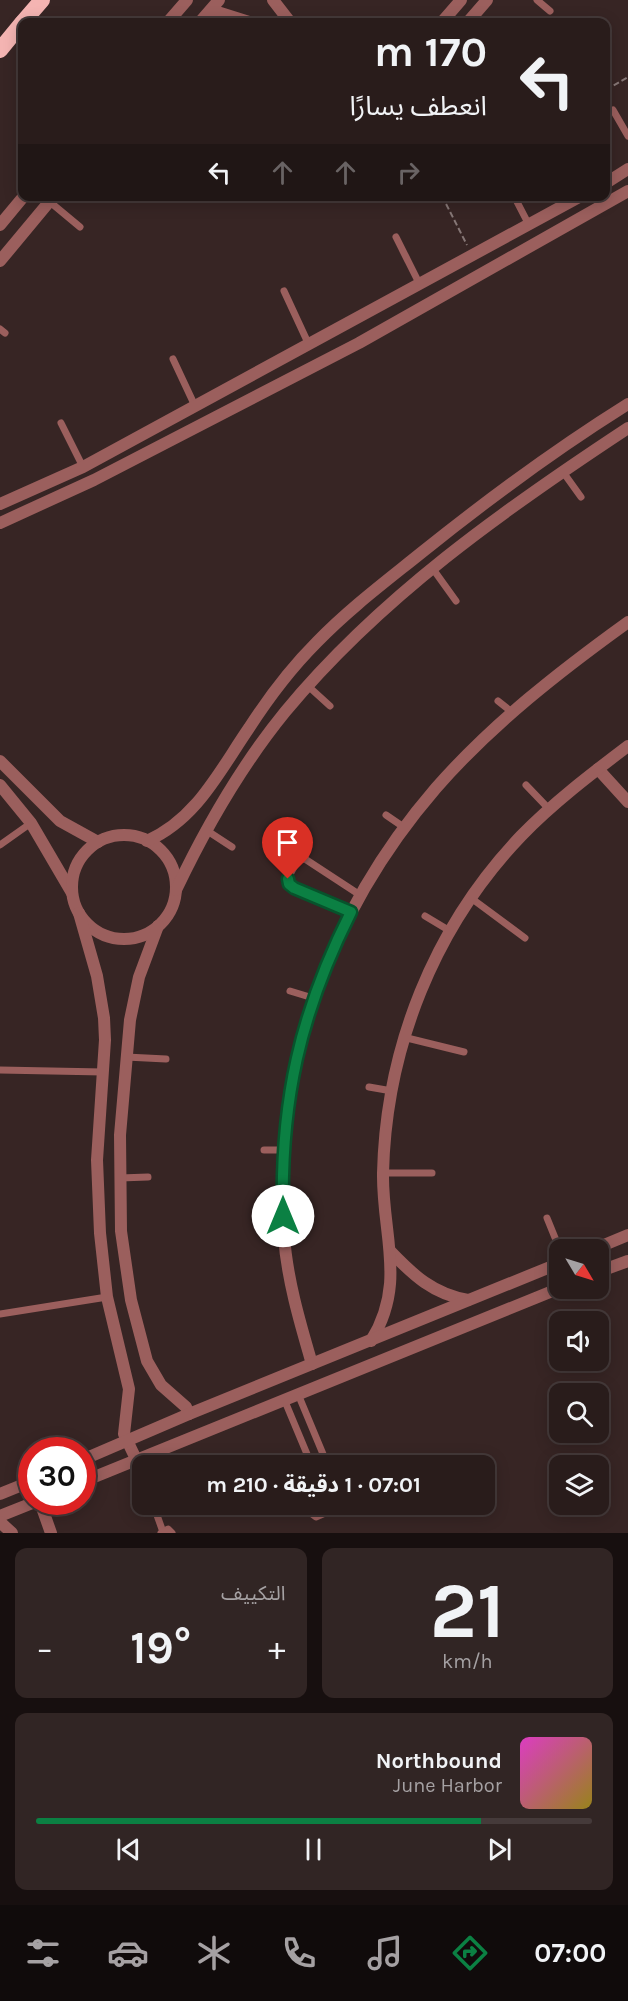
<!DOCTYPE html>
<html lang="ar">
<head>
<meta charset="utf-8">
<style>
	:root { --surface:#291c1b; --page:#312524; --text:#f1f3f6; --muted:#a5a1a3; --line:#453a3a; --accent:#0b8043 }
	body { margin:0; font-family:Karla,"Noto Sans Arabic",sans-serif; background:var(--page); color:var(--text); direction:rtl; height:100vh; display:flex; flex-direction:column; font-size:22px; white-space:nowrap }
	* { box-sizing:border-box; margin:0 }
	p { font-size:20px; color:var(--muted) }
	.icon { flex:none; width:33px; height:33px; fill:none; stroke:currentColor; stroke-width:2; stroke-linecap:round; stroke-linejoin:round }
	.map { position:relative; height:1533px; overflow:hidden; direction:ltr }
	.drawer { display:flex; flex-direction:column; gap:15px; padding:15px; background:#170f0f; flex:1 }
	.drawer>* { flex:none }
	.hud { position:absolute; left:18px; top:18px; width:592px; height:183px; border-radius:12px; box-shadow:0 3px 15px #0003,0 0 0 2px var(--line); direction:rtl; background:#291c1b; color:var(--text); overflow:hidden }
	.needle { width:39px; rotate:128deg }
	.controls { position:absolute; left:549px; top:1239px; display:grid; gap:12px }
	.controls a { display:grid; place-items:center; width:60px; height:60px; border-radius:12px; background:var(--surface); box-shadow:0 3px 15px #0003,0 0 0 2px var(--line); font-size:30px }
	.speed { position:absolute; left:18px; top:1437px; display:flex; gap:12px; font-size:30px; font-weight:700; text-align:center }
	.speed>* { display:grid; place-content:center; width:78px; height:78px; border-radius:50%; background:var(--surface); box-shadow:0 3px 15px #0003,0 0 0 2px var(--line); line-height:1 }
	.speed .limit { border:9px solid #d22; background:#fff; color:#111 }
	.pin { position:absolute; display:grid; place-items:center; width:51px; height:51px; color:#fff; margin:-62px -26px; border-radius:50% 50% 50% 0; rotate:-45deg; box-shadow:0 0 6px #0007 }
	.pin .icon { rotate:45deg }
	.me { position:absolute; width:66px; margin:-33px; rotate:0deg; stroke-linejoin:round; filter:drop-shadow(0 0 4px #0008) }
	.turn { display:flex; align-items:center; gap:21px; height:126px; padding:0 24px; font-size:27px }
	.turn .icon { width:78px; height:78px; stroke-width:2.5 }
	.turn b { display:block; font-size:42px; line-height:51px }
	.lanes { display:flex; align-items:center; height:57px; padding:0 24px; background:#0003; justify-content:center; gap:30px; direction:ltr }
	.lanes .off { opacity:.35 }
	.big { font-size:45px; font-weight:700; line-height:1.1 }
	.drawer .widget { flex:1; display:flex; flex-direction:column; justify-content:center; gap:9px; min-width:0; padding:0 21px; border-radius:12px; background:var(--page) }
	.drawer .dial { align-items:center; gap:0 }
	.dial b { font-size:78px; line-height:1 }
	.song { display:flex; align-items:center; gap:18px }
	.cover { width:72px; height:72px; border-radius:9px; background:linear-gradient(135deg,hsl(310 70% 55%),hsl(50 70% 35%)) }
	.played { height:6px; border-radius:3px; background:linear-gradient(90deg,var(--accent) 80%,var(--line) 80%) }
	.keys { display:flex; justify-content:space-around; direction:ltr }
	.heat { display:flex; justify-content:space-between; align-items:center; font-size:33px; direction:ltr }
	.drawer .tiles { flex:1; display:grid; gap:15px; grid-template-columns:1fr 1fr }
	.widget:last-child { grid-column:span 2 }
	.trip { position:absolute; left:132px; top:1455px; width:363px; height:60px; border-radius:12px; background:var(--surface); box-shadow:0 3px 15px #0003,0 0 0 2px var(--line); font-weight:700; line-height:60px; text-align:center; direction:rtl }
	.tab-bar { display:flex; height:96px; justify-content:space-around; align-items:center; background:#100b0b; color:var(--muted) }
	.tab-bar .icon { width:42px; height:42px }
	.tab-bar .on { color:var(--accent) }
	.tab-bar b { font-size:27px; color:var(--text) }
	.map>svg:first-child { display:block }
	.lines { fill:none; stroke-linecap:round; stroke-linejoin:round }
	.path { stroke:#867776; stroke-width:2; stroke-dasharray:6 3; stroke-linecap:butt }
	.service { stroke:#9b5f5d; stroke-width:7 }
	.minor { stroke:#9b5f5d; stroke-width:12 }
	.trunk { stroke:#f4b4b2; stroke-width:16 }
	.route-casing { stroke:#07532c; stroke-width:15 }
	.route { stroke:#0b8043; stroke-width:10 }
</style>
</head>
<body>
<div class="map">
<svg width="628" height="1533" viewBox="0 0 628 1533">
	<rect width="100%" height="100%" fill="#372524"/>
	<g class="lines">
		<g class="path">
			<path d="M606,90l22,-13"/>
			<path d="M442,196l25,49"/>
		</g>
		<g class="service">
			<path d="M537,0l13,11"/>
			<path d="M613,110l15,26"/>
			<path d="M514,196l15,29"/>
			<path d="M50,202l30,25"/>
			<path d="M396,237l24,48"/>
			<path d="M284,291l25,54"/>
			<path d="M0,329l5,4"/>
			<path d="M173,359l22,47"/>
			<path d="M61,423l22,44"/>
			<path d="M563,472l18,25"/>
			<path d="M433,569l23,32"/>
			<path d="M308,686l22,20"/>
			<path d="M498,701l15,12"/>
			<path d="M526,785l23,24"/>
			<path d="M386,815l19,13"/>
			<path d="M206,830l26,17"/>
			<path d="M0,845l31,-22"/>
			<path d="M471,898l54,40"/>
			<path d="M351,912l-60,-25 -3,-5 1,-6 9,-16 7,-1 55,36"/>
			<path d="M425,916l25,15"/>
			<path d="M290,991l23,7"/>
			<path d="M403,1037l61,15"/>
			<path d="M126,1057l40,2"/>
			<path d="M0,1070l103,2"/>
			<path d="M369,1087l23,4"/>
			<path d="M264,1150h21"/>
			<path d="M383,1173h49"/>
			<path d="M120,1178l28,-1"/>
			<path d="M547,1218l13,32"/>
			<path d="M0,1314l107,-17"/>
			<path d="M298,1394l30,72"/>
			<path d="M284,1399l28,67"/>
			<path d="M136,1459l6,18"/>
			<path d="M153,1504l10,28"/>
			<path d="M308,1504l4,10 4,3 30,-13"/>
			<path d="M161,1533l7,-4 4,4"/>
		</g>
		<g class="minor">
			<path d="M273,0l17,22"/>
			<path d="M211,10l38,12"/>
			<path d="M168,22l19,-22"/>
			<path d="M200,22l19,-22"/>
			<path d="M442,22l19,-22"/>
			<path d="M468,22l19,-22"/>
			<path d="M606,183l22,-14"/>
			<path d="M0,225l24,-29"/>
			<path d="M0,261l54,-65"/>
			<path d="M0,504l83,-37 498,-271"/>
			<path d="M0,523l94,-43 265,-137 269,-152"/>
			<path d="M0,761l60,60 38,21"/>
			<path d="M598,769l30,33"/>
			<path d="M0,785l31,38 41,70"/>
			<circle cx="124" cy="887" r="52"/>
			<path d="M147,841c50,-22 73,-71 102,-113 20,-31 42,-60 68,-86 32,-33 68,-60 104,-89 66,-53 135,-104 207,-149"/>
			<path d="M176,890c30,-63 65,-124 109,-178 95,-115 220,-203 343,-284"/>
			<path d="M79,913l18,63 7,42 1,22 -8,120 3,73 7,64 22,92 -5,45 12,25"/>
			<path d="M158,926l-19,51 -9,43 -10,115 1,96 10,69 16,61 14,24 25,22 3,7"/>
			<path d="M592,1250l36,-15"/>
			<path d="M390,1251c23,24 43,43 78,49"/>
			<path d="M598,1272l30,-11"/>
			<path d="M371,1341c36,-58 11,-106 12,-168 3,-125 51,-246 138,-337 32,-33 70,-62 107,-90"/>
			<path d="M312,1364c-12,-41 -25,-85 -28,-128 -12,-166 44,-323 152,-448 56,-64 124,-117 192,-166"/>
			<path d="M82,1460l107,-46 371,-151"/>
			<path d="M82,1482l478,-194"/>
			<path d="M0,1494l32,-13"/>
			<path d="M40,1502l11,31"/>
			<path d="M0,1516l35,-14"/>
			<path d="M0,1522l12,11"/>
		</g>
		<g class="trunk">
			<path d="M23,22l19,-22"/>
			<path d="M0,50l22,-27"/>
		</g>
	</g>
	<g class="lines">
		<g class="route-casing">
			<path id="route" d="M283,1216c-3,-114 17,-203 68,-304l-57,-24 -5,-4 -1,-5"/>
		</g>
		<use href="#route" class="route"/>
	</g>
</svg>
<div class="controls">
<a><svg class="needle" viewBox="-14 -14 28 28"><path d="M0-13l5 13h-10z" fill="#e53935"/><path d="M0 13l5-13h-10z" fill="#a5a1a3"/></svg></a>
<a><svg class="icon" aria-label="sound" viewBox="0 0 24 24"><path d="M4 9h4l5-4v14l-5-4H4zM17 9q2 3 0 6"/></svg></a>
<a><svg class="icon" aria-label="search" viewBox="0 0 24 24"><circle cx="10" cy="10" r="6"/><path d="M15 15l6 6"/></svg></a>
<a><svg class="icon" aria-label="layers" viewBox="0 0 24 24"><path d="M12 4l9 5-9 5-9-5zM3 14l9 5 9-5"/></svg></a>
</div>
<div class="speed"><div class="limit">30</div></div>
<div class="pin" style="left:288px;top:879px;background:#d93025"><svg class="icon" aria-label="arrive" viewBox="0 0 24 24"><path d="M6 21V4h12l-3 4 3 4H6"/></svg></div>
<svg class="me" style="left:283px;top:1216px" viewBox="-20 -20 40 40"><circle r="19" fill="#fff"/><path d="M0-13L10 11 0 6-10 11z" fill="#0b8043"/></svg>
<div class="trip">07:01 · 1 دقيقة · 210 m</div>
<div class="hud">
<div class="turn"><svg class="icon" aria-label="left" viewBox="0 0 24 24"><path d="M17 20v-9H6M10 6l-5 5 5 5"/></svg><div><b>170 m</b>انعطف يسارًا</div></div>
<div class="lanes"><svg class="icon" aria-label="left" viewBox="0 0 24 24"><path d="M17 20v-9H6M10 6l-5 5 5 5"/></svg><svg class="icon off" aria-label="ahead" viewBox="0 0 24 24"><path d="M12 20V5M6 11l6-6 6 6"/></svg><svg class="icon off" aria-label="ahead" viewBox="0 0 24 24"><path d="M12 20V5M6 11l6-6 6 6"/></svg><svg class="icon off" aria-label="right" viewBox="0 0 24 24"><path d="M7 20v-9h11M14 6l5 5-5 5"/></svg></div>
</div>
</div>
<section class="drawer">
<div class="tiles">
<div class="widget dial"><b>21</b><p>km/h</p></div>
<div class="widget"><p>التكييف</p>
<div class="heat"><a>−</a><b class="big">19°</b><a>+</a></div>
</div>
<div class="widget">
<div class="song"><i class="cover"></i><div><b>Northbound</b><p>June Harbor</p></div></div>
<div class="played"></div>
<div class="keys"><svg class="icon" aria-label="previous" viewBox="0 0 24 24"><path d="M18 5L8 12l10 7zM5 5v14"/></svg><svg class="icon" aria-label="pause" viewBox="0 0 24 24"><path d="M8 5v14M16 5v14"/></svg><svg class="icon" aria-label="next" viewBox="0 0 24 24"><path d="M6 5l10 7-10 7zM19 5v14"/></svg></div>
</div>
</div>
</section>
<nav class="tab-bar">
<b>07:00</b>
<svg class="icon on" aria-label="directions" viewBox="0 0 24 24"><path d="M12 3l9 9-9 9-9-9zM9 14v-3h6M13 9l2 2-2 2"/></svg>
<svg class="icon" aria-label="music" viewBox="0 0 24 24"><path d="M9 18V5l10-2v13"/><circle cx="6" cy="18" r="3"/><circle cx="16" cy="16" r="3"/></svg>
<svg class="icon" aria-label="phone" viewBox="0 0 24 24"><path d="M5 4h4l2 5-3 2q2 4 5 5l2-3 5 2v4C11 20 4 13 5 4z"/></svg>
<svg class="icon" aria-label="climate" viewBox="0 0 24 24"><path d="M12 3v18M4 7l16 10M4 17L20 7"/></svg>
<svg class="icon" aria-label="car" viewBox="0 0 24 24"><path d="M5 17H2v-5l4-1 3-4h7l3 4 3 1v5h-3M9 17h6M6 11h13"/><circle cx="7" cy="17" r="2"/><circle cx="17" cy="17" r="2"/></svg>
<svg class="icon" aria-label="filters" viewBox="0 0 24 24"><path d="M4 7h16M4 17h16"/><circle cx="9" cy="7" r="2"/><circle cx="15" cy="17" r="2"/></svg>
</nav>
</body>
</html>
